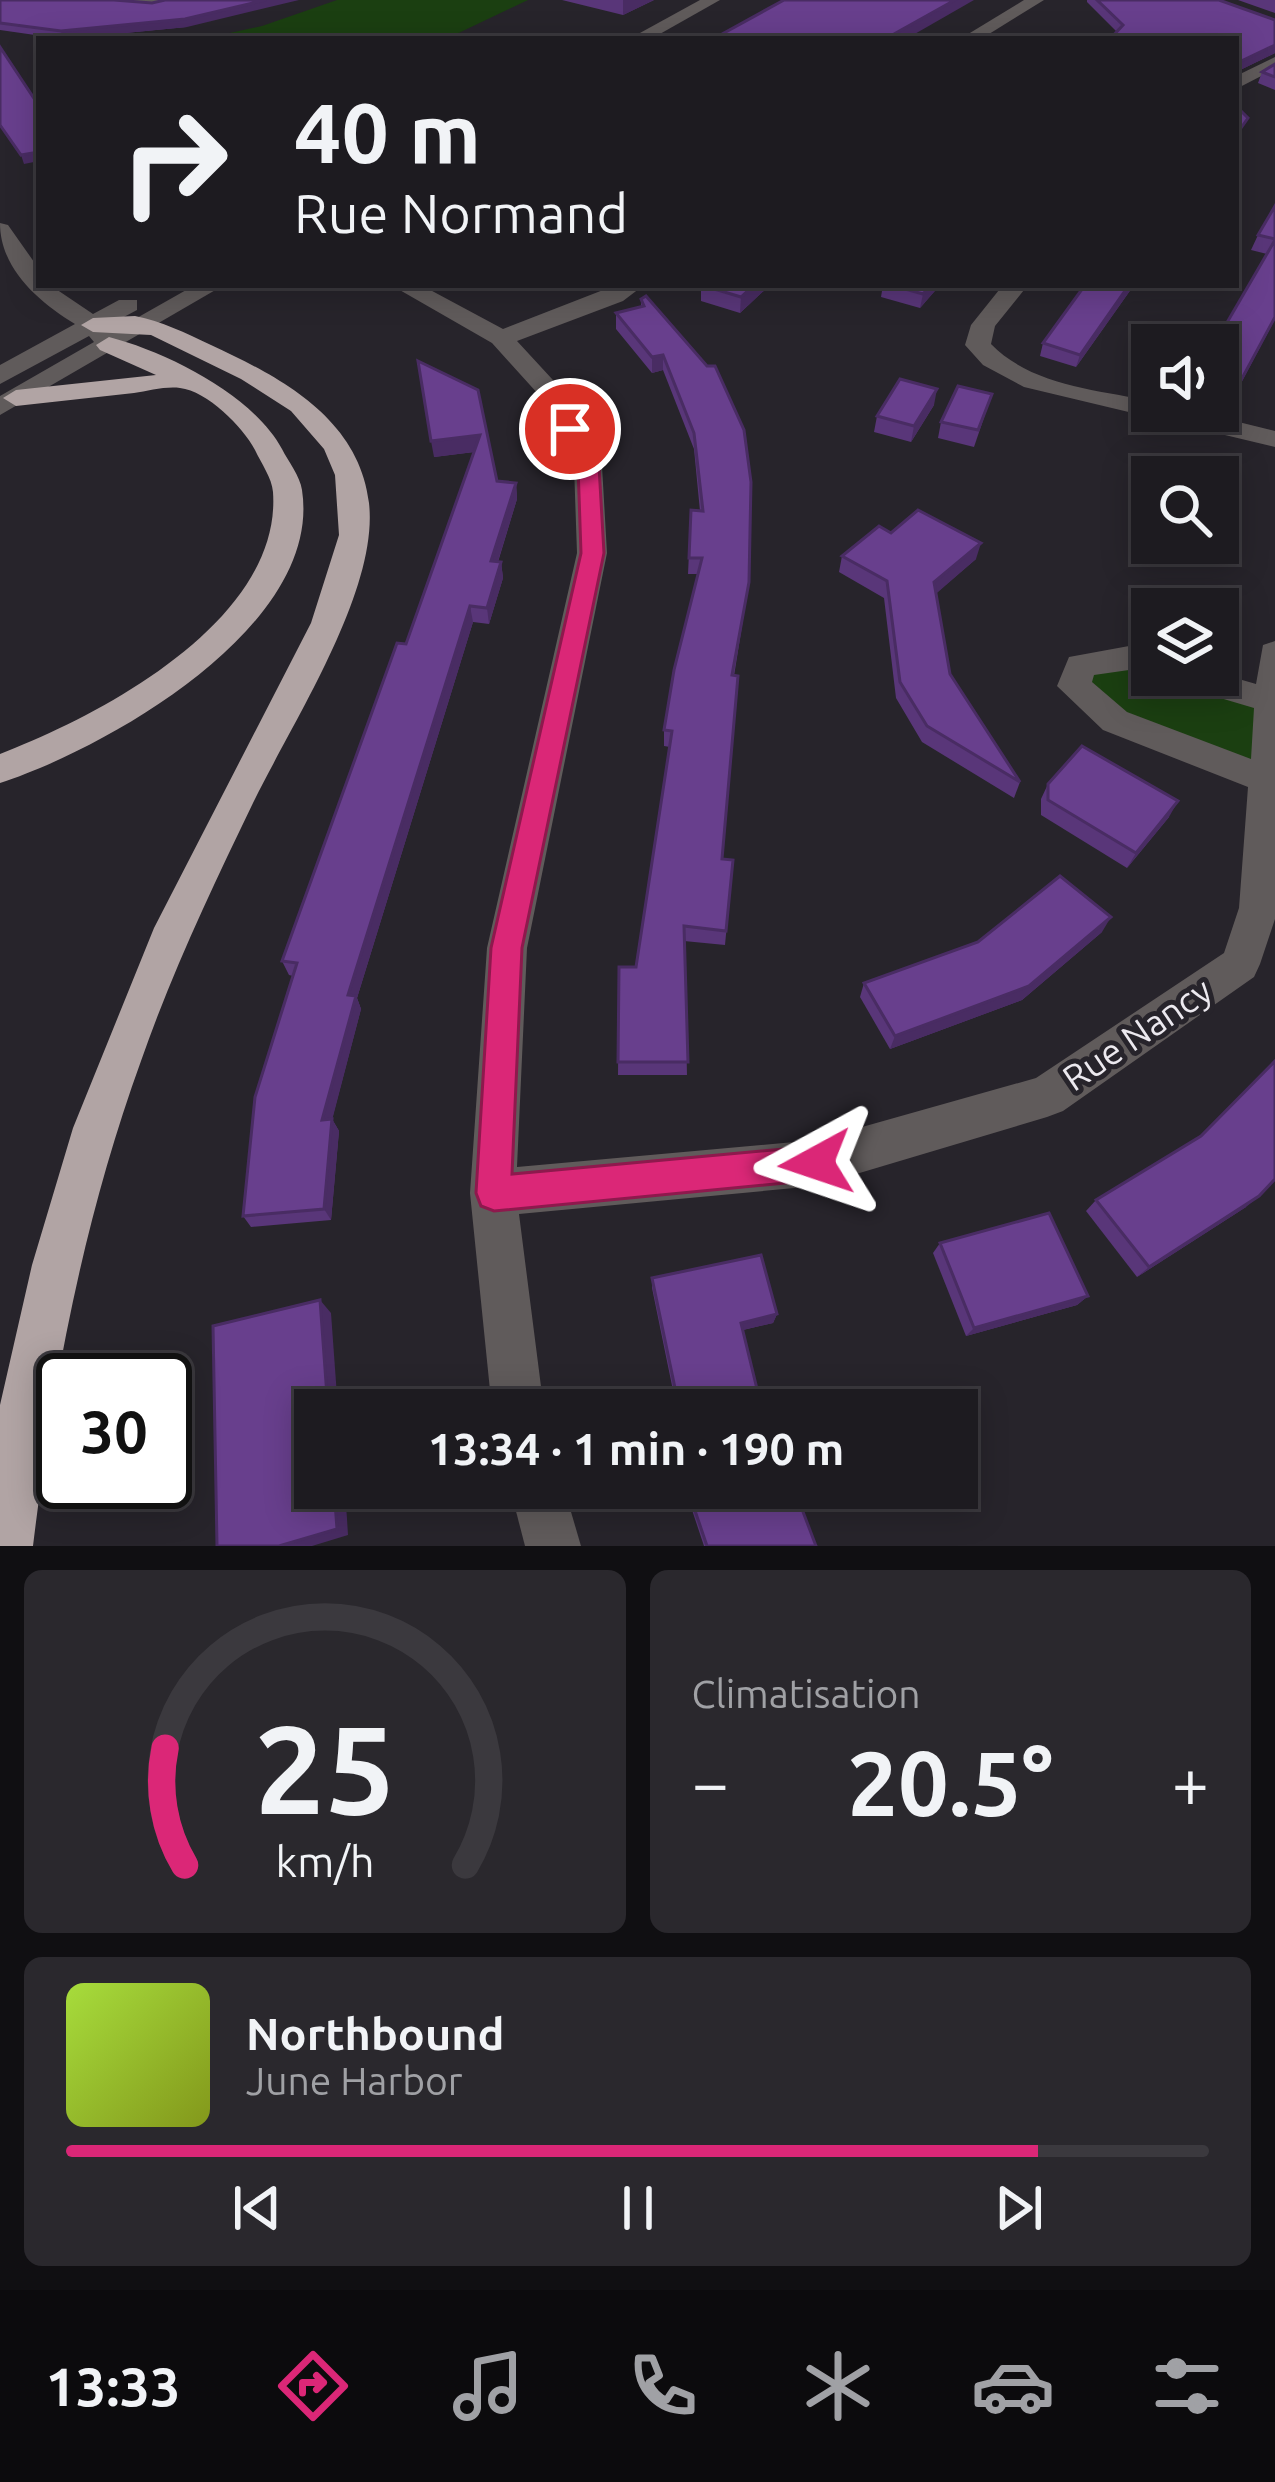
<!DOCTYPE html>
<html lang="fr">
<head>
<meta charset="utf-8">
<style>
	:root { --surface:#1d1b20; --page:#2a282d; --text:#f1f3f6; --muted:#a0a1a5; --line:#3b393e; --accent:#db2777 }
	body { margin:0; font-family:Ubuntu,sans-serif; background:var(--page); color:var(--text); height:100vh; display:flex; flex-direction:column; font-size:45px; white-space:nowrap }
	* { box-sizing:border-box; margin:0 }
	p { font-size:39px; color:var(--muted) }
	.icon { flex:none; width:66px; height:66px; fill:none; stroke:currentColor; stroke-width:2; stroke-linecap:round; stroke-linejoin:round }
	.map { position:relative; height:1546px; overflow:hidden }
	.drawer { display:flex; flex-direction:column; gap:24px; padding:24px; background:#100f12; flex:1 }
	.drawer>* { flex:none }
	.hud { position:absolute; left:36px; top:36px; width:1203px; height:252px; border-radius:0px; box-shadow:0 6px 30px #0003,0 0 0 3px var(--line); background:#1d1b20; color:var(--text); overflow:hidden }
	.controls { position:absolute; left:1131px; top:324px; display:grid; gap:24px }
	.controls a { display:grid; place-items:center; width:108px; height:108px; border-radius:0px; background:var(--surface); box-shadow:0 6px 30px #0003,0 0 0 3px var(--line); font-size:60px }
	.speed { position:absolute; left:36px; top:1353px; display:flex; gap:24px; font-size:60px; font-weight:700; text-align:center }
	.speed>* { display:grid; place-content:center; width:156px; height:156px; border-radius:50%; background:var(--surface); box-shadow:0 6px 30px #0003,0 0 0 3px var(--line); line-height:1 }
	.speed .limit { border:6px solid #111; border-radius:18px; background:#fff; color:#111 }
	.pin { position:absolute; display:grid; place-items:center; width:102px; height:102px; color:#fff; margin:-51px; border:6px solid #fff; border-radius:50%; box-shadow:0 3px 12px #0007 }
	.me { position:absolute; width:132px; margin:-66px; rotate:265deg; stroke-linejoin:round; filter:drop-shadow(0 0 9px #0008) }
	.turn { display:flex; align-items:center; gap:42px; height:252px; padding:0 60px; font-size:54px }
	.turn .icon { width:156px; height:156px; stroke-width:2.5 }
	.turn b { display:block; font-size:84px; line-height:102px }
	.big { font-size:90px; font-weight:700; line-height:1.1 }
	.drawer .widget { flex:1; display:flex; flex-direction:column; justify-content:center; gap:18px; min-width:0; padding:0 42px; border-radius:18px; background:var(--page) }
	.drawer .dial { align-items:center; gap:0 }
	.dial svg { height:312px; overflow:visible; fill:none; stroke:var(--line); stroke-width:7; stroke-linecap:round; text-anchor:middle }
	.dial text { fill:var(--text); stroke:none }
	.song { display:flex; align-items:center; gap:36px }
	.cover { width:144px; height:144px; border-radius:18px; background:linear-gradient(135deg,hsl(80 70% 55%),hsl(70 70% 35%)) }
	.played { height:12px; border-radius:6px; background:linear-gradient(90deg,var(--accent) 85%,var(--line) 85%) }
	.keys { display:flex; justify-content:space-around; direction:ltr }
	.heat { display:flex; justify-content:space-between; align-items:center; font-size:66px; direction:ltr }
	.drawer .tiles { flex:1; display:grid; gap:24px; grid-template-columns:1fr 1fr }
	.widget:last-child { grid-column:span 2 }
	.trip { position:absolute; left:294px; top:1389px; width:684px; height:120px; border-radius:0px; background:var(--surface); box-shadow:0 6px 30px #0003,0 0 0 3px var(--line); font-weight:700; line-height:120px; text-align:center }
	.dock { display:flex; height:192px; justify-content:space-around; align-items:center; background:#0c0b0d; color:var(--muted) }
	.dock .icon { width:84px; height:84px }
	.dock .selected { color:var(--accent) }
	.dock b { font-size:54px; color:var(--text) }
	.map>svg:first-child { display:block }
	.green { fill:#1b3f11 }
	.lines { fill:none; stroke-linecap:round; stroke-linejoin:round }
	.minor { fill:#605b5b; fill-rule:evenodd }
	.highway { fill:#b1a4a4; fill-rule:evenodd }
	.wall { fill:#593679 }
	.shaded-wall { fill:#492c63 }
	.building { fill:#683f8d; stroke:#492c63; stroke-width:3 }
	.route { fill:#db2777; stroke:#8e194d; stroke-width:3 }
	.labels { text-anchor:middle; stroke-width:10; stroke-linejoin:round; paint-order:stroke }
	.near-street-label { font-size:36px; fill:#ece9ef; stroke:#27242b }
</style>
</head>
<body>
<div class="map">
<svg width="1275" height="1546" viewBox="0 0 1275 1546">
	<rect width="100%" height="100%" fill="#27242b"/>
	<g class="green">
		<path d="M337,0h191l-82,39h-244l60,-13z"/>
		<path d="M1081,665h71v10h33l84,25 -4,79 -150,-58z"/>
	</g>
	<g class="lines">
		<g class="minor">
			<path d="M110,0h68c-15,9 -53,9 -68,0z"/>
			<path d="M700,0h20l-69,39h-22z"/>
			<path d="M1024,0h20l-63,39h-21z"/>
			<path d="M1275,57v12l-39,20v-13z"/>
			<path d="M0,223l8,2 31,44v16h11l43,29 26,-14h18v10l-30,16 5,6 83,-47h29l-224,130v-19l94,-54 -5,-6 -89,48v-19l75,-41c-36,-22 -75,-55 -75,-101z"/>
			<path d="M391,285h30l82,44 113,-44h28l-21,16 -106,40 47,51 38,74 5,87 -80,395 -10,219 299,-27 220,-62 188,-125 15,-45 9,-121 -145,-57 -46,-44 12,-29 60,-11 23,7v22h6l-29,-5 -35,5 -2,7 35,30 124,47 3,-51 -81,-24 -5,-9 50,-2 38,11 7,-39 12,-4v278l-15,45 -6,13 -191,134 -16,6 -231,69 -297,28 25,196h-52l-22,-217 17,-245 90,-395 -3,-87 -35,-71 -47,-52z"/>
			<path d="M1003,285h25l-33,41 -4,18c41,42 107,46 161,57v10h42l81,20v16l-251,-60 -41,-22 -18,-20 6,-20z"/>
			<path d="M510,1488h54l17,58h-56z"/>
		</g>
		<g class="highway">
			<path d="M135,316c27,5 50,17 76,29 69,32 148,73 158,158 10,88 -77,220 -116,300 -41,85 -81,169 -112,258 -57,157 -88,320 -108,485h-33v-141l32,-140 41,-137 81,-200 157,-305 28,-88 -4,-60 -11,-26 -33,-38 -50,-32 -90,-44 -58,-3 -12,-7 12,-7z"/>
			<path d="M109,337c58,15 144,58 173,112 6,12 18,27 20,41 21,136 -194,258 -302,293v-29c102,-39 282,-134 273,-262 -1,-14 -12,-29 -18,-42 -12,-23 -48,-59 -75,-62 -14,-2 -32,3 -46,5 -39,4 -79,9 -118,13l-13,-8 13,-8 140,-15 -56,-25 -4,-5z"/>
		</g>
	</g>
	<g class="wall">
		<path d="M0,0l187,27 -124,12 -63,-9z"/>
		<path d="M562,0h92l-31,15z"/>
		<path d="M1087,0h132l56,20v33l-39,19v-33l-119,-7 -30,-30z"/>
		<path d="M1238,0h37v13z"/>
		<path d="M1275,64v26l-17,-7 4,-11z"/>
		<path d="M1275,206v113l-43,81 -14,-4v-58l49,-84 -16,-4 7,-15z"/>
		<path d="M701,285h69l-30,28 -39,-12z"/>
		<path d="M883,285h57l-20,23 -39,-11z"/>
		<path d="M1134,285l-58,82 -36,-11 3,-13z"/>
		<path d="M646,296l103,286 -15,94 -12,183 11,1 -8,85 -41,-4 3,134h-69l1,-108h17l34,-220 -6,-1v-16l34,-156h-10l3,-64 9,1 -6,-62 -31,-79 -11,3 -36,-44v-16l25,-6v-8z"/>
		<path d="M478,390l19,91 19,2 1,16 -19,63h3l2,16 -14,46 -16,-2 -116,376 4,11 -29,110 7,12 -8,89 -80,7 -8,-11 50,-240 -4,-1 -7,-14 124,-317 68,-192 -40,5z"/>
		<path d="M992,394l-18,53 -36,-9 3,-16z"/>
		<path d="M934,405l-23,37 -37,-10 3,-16z"/>
		<path d="M891,533l85,26 -40,34 14,81 70,108 -6,16 -92,-56 -26,-44 -12,-100 -45,-26 3,-16z"/>
		<path d="M1048,784l121,33 -42,51 -86,-53v-16z"/>
		<path d="M1102,932l-80,68 -132,49 -30,-52 4,-14z"/>
		<path d="M1201,1136l45,71 -109,70 -51,-66 10,-11z"/>
		<path d="M940,1243l148,53 -11,9 -111,31 -33,-83z"/>
		<path d="M652,1278l125,36 -4,9 -30,7 14,59 -3,8 -58,13h-19l-25,-122z"/>
		<path d="M688,1490l128,56h-112l-17,-51z"/>
	</g>
	<g class="shaded-wall">
		<path d="M266,0h33l-112,27 -124,12 -2,-8z"/>
		<path d="M623,0h31l-31,15z"/>
		<path d="M955,0h19l-68,39h-21z"/>
		<path d="M1275,45v8l-39,19 1,-9z"/>
		<path d="M39,152v9l-15,3 -3,-9z"/>
		<path d="M754,285h16l-30,28 1,-16z"/>
		<path d="M931,285h9l-20,23 3,-14z"/>
		<path d="M1129,285h5l-58,82 4,-12z"/>
		<path d="M663,355v15l-11,3v-16z"/>
		<path d="M937,389l-3,16 -23,37 3,-16z"/>
		<path d="M480,435l2,16 -48,6 -3,-16z"/>
		<path d="M516,483l1,16 -24,78 -2,-16z"/>
		<path d="M981,543l-5,16 -46,40 4,-17z"/>
		<path d="M501,562l2,16 -14,46 -2,-16z"/>
		<path d="M470,606l3,16 -116,376 4,11 -32,123 -7,-12 26,-125z"/>
		<path d="M1178,801l-9,16 -42,51 9,-15z"/>
		<path d="M1111,917l-9,15 -80,68 -132,49 5,-13z"/>
		<path d="M332,1119l7,12 -8,89 -7,-11z"/>
		<path d="M1259,1196l-13,11 -109,70 12,-10z"/>
		<path d="M1088,1296l-11,9 -111,31 8,-8z"/>
		<path d="M320,1300l11,13 7,97h-10z"/>
		<path d="M777,1314l-4,9 -35,8 3,-8z"/>
		<path d="M334,1488h11l3,47 -36,11h-33z"/>
	</g>
	<g class="building">
		<path d="M0,0h114l38,3 13,-3h101l-81,19 -124,12 -61,-8z"/>
		<path d="M784,0h171l-70,39h-172z"/>
		<path d="M1097,0h122l56,20v25l-38,18 -1,-24h-126l13,-14z"/>
		<path d="M0,47l39,59v46l-18,3 -21,-30z"/>
		<path d="M1275,64v13l-13,-5z"/>
		<path d="M1240,110l8,8 -12,17v-21z"/>
		<path d="M1275,206v33l-17,-4z"/>
		<path d="M1275,240v77l-36,67 -21,-6v-33h-21l6,-11 15,4z"/>
		<path d="M701,285h53l-13,12z"/>
		<path d="M891,285h40l-8,9z"/>
		<path d="M1085,285h44l-49,70 -37,-12z"/>
		<path d="M646,296l61,70h8l29,64 7,52 -2,100 -17,93 6,1 -16,183 11,1 -7,71 -42,-5 4,136h-70l1,-95h17l36,-236 -8,-1 10,-60 28,-112h-13l2,-48 12,1 -9,-78 -31,-78 -11,2 -36,-44 28,-7 -3,-7z"/>
		<path d="M418,361l60,29 19,91 19,2 -25,78 10,1 -14,46 -17,-2 -122,389 8,1 -34,124 10,-1 -8,90 -81,7 12,-119 42,-134 -15,-2 115,-318 9,1 74,-209 -49,6z"/>
		<path d="M900,379l37,10 -23,37 -37,-10z"/>
		<path d="M958,386l34,8 -14,36 -37,-8z"/>
		<path d="M918,510l63,33 -47,39 16,92 70,108 -93,-56 -27,-44 -13,-101 -45,-25 37,-30 12,7z"/>
		<path d="M1082,746l96,55 -42,52 -88,-53v-16z"/>
		<path d="M1060,876l51,41 -82,69 -134,50 -31,-53 114,-41z"/>
		<path d="M1275,1061v118l-16,17 -110,71 -53,-67 105,-64z"/>
		<path d="M1049,1213l39,83 -114,32 -34,-85z"/>
		<path d="M761,1255l16,59 -36,9 16,66 -78,18 -27,-129z"/>
		<path d="M320,1300l8,110h-13v78h19l3,41 -58,17h-62l-4,-220z"/>
		<path d="M693,1488h101l22,58h-109l-19,-56z"/>
	</g>
	<path class="route" d="M570,423l10,6 19,37 5,87 -82,395 -10,226 304,-28 13,5 5,12 -5,12 -13,5 -322,31 -13,-5 -5,-13 15,-245 90,-395 -3,-87 -19,-37z"/>
	<g class="labels">
		<g class="near-street-label">
			<text transform="translate(1137 1034) rotate(-34)" y="13">Rue Nancy</text>
		</g>
	</g>
</svg>
<div class="controls">
<a><svg class="icon" aria-label="sound" viewBox="0 0 24 24"><path d="M4 9h4l5-4v14l-5-4H4zM17 9q2 3 0 6"/></svg></a>
<a><svg class="icon" aria-label="search" viewBox="0 0 24 24"><circle cx="10" cy="10" r="6"/><path d="M15 15l6 6"/></svg></a>
<a><svg class="icon" aria-label="layers" viewBox="0 0 24 24"><path d="M12 4l9 5-9 5-9-5zM3 14l9 5 9-5"/></svg></a>
</div>
<div class="speed"><div class="limit">30</div></div>
<div class="pin" style="left:570px;top:429px;background:#d93025"><svg class="icon" aria-label="arrive" viewBox="0 0 24 24"><path d="M6 21V4h12l-3 4 3 4H6"/></svg></div>
<svg class="me" style="left:816px;top:1163px" viewBox="-20 -20 40 40"><path d="M0-17L14 15 0 8-14 15z" fill="#db2777" stroke="#fff" stroke-width="4"/></svg>
<div class="trip">13:34 · 1 min · 190 m</div>
<div class="hud">
<div class="turn"><svg class="icon" aria-label="right" viewBox="0 0 24 24"><path d="M7 20v-9h11M14 6l5 5-5 5"/></svg><div><b>40 m</b>Rue Normand</div></div>
</div>
</div>
<section class="drawer">
<div class="tiles">
<div class="widget dial"><svg viewBox="0 0 100 80">
<path d="M14 69A42 42 0 1 1 86 69"/>
<path d="M14 69A42 42 0 0 1 9 39" stroke="#db2777"/>
<text x="50" y="56" font-size="32" font-weight="700">25</text>
<text x="50" y="72" font-size="11">km/h</text>
</svg></div>
<div class="widget"><p>Climatisation</p>
<div class="heat"><a>−</a><b class="big">20.5°</b><a>+</a></div>
</div>
<div class="widget">
<div class="song"><i class="cover"></i><div><b>Northbound</b><p>June Harbor</p></div></div>
<div class="played"></div>
<div class="keys"><svg class="icon" aria-label="previous" viewBox="0 0 24 24"><path d="M18 5L8 12l10 7zM5 5v14"/></svg><svg class="icon" aria-label="pause" viewBox="0 0 24 24"><path d="M8 5v14M16 5v14"/></svg><svg class="icon" aria-label="next" viewBox="0 0 24 24"><path d="M6 5l10 7-10 7zM19 5v14"/></svg></div>
</div>
</div>
</section>
<nav class="dock">
<b>13:33</b>
<svg class="icon selected" aria-label="directions" viewBox="0 0 24 24"><path d="M12 3l9 9-9 9-9-9zM9 14v-3h6M13 9l2 2-2 2"/></svg>
<svg class="icon" aria-label="music" viewBox="0 0 24 24"><path d="M9 18V5l10-2v13"/><circle cx="6" cy="18" r="3"/><circle cx="16" cy="16" r="3"/></svg>
<svg class="icon" aria-label="phone" viewBox="0 0 24 24"><path d="M5 4h4l2 5-3 2q2 4 5 5l2-3 5 2v4C11 20 4 13 5 4z"/></svg>
<svg class="icon" aria-label="climate" viewBox="0 0 24 24"><path d="M12 3v18M4 7l16 10M4 17L20 7"/></svg>
<svg class="icon" aria-label="car" viewBox="0 0 24 24"><path d="M5 17H2v-5l4-1 3-4h7l3 4 3 1v5h-3M9 17h6M6 11h13"/><circle cx="7" cy="17" r="2"/><circle cx="17" cy="17" r="2"/></svg>
<svg class="icon" aria-label="filters" viewBox="0 0 24 24"><path d="M4 7h16M4 17h16"/><circle cx="9" cy="7" r="2"/><circle cx="15" cy="17" r="2"/></svg>
</nav>
</body>
</html>
